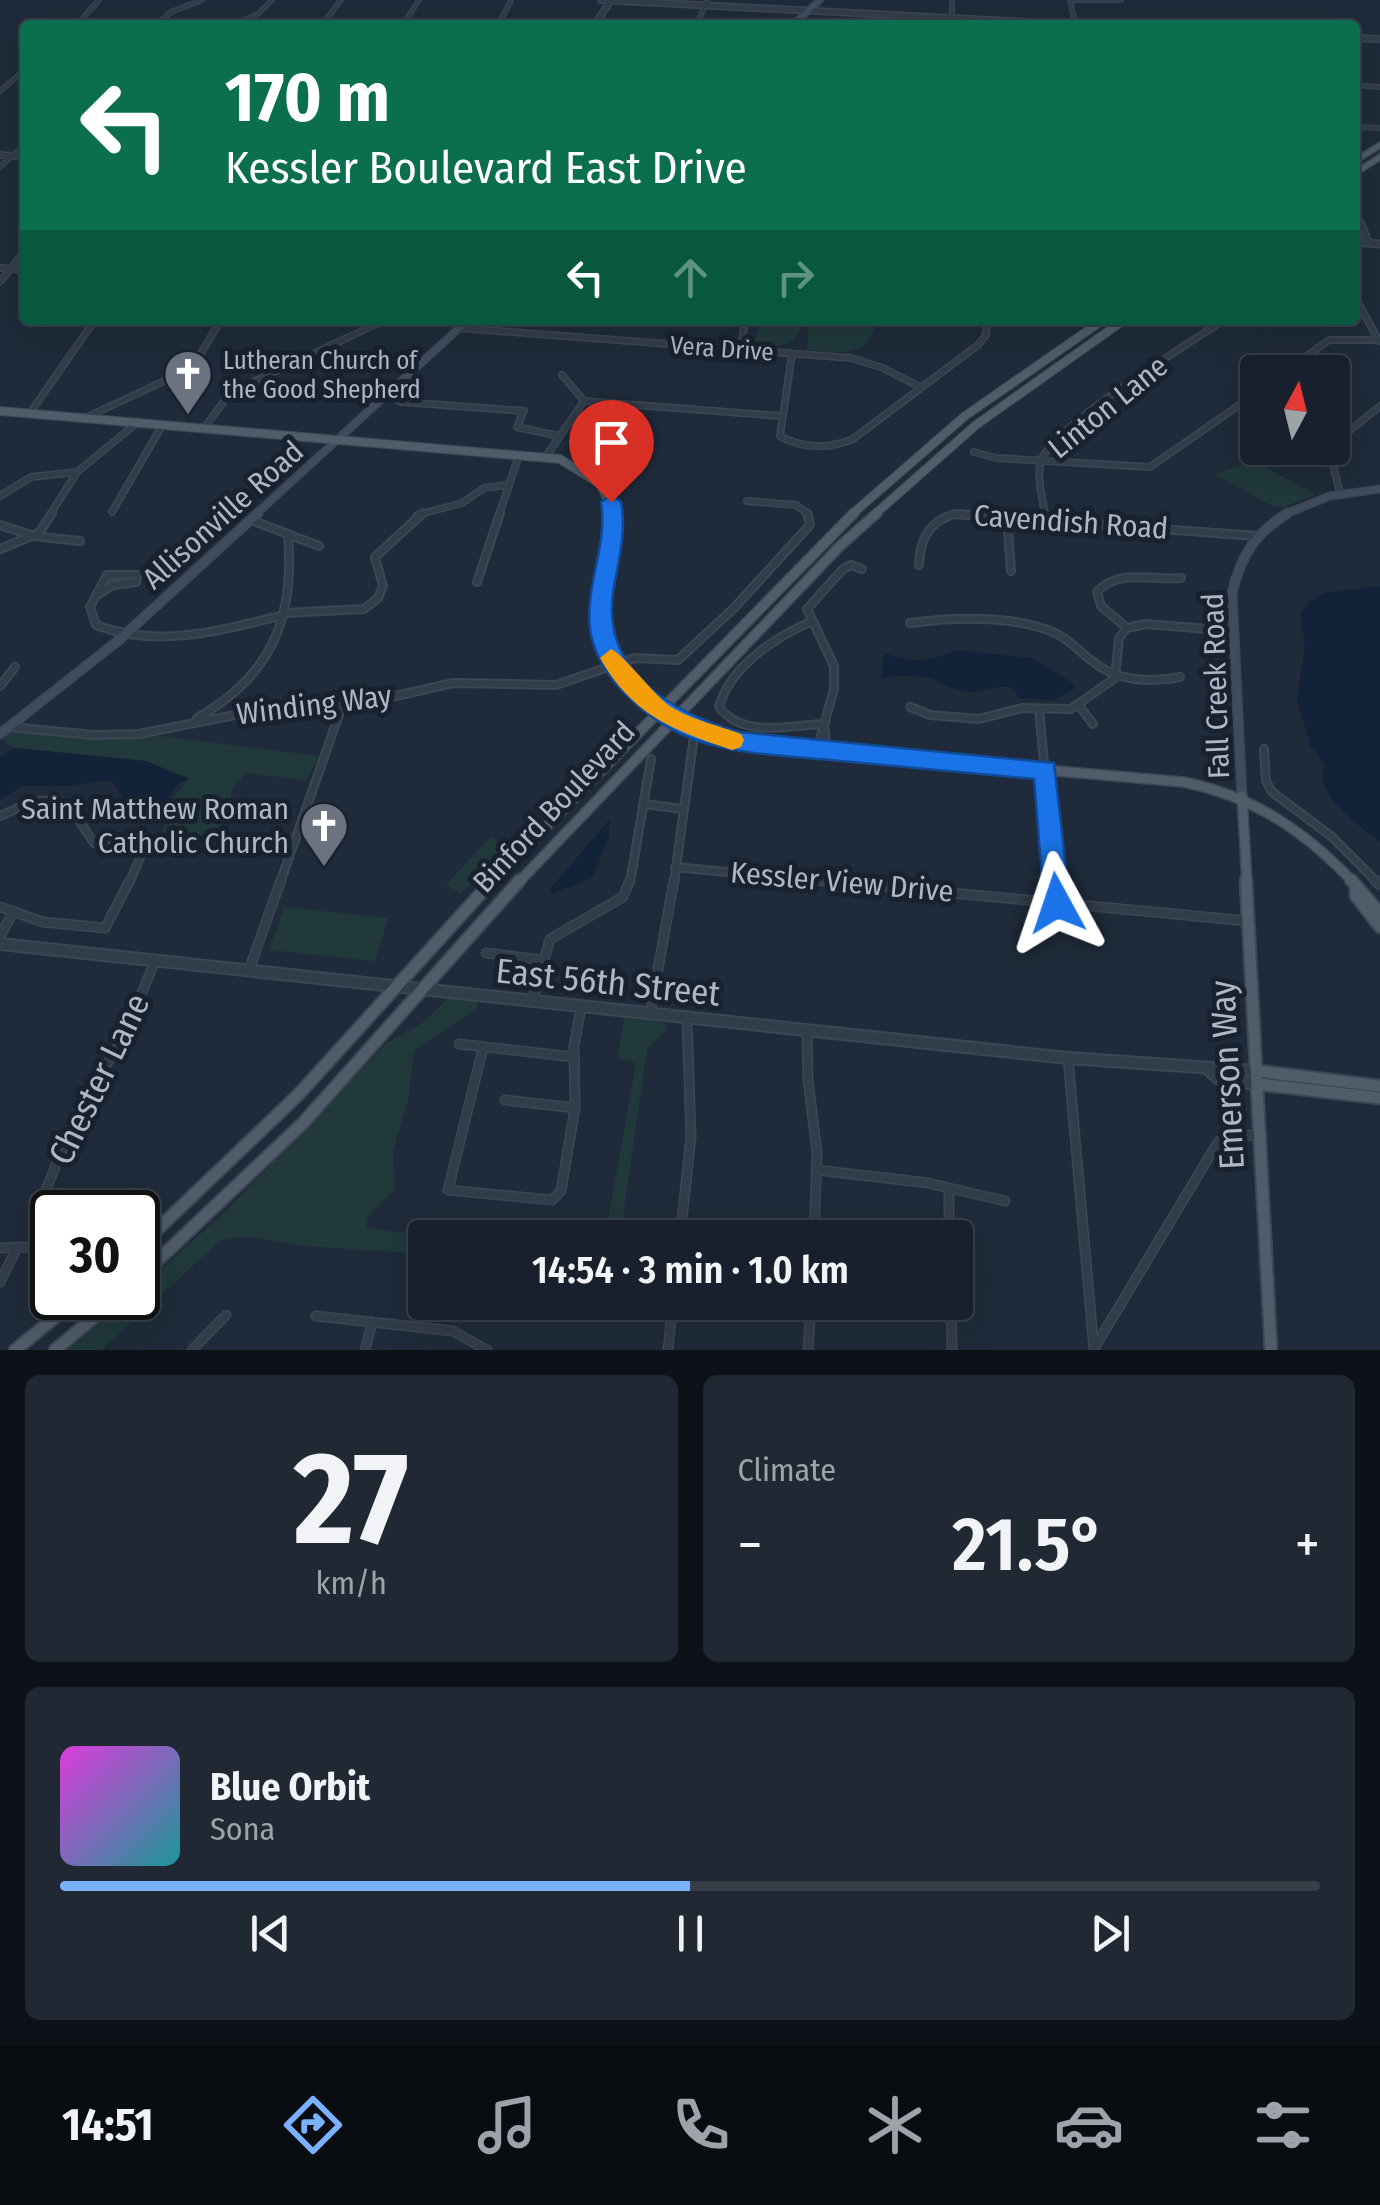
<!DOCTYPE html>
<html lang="en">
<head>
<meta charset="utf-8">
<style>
	:root { --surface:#17202c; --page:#202834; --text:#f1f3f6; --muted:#9ea3a9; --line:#363e48; --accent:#79b1ff }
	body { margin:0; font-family:"Fira Sans Condensed",sans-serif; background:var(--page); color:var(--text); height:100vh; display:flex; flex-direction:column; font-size:38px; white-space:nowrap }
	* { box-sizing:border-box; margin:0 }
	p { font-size:32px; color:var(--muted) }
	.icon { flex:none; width:55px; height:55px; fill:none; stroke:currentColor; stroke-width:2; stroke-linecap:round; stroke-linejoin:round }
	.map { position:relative; height:1350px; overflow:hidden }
	.drawer { display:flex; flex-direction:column; gap:25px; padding:25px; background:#0d1218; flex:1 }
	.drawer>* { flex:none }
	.top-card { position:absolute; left:20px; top:20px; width:1340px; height:305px; border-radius:10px; box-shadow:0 10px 40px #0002,0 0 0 2px var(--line); background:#0b6e4f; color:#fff; overflow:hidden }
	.needle { width:65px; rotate:7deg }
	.fabs { position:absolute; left:1240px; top:355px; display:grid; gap:20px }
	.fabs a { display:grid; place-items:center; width:110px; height:110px; border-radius:10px; background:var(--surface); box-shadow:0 10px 40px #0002,0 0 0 2px var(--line); font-size:50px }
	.speed { position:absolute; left:30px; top:1190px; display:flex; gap:20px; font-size:50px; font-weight:700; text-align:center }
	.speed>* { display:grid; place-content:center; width:130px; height:130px; border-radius:50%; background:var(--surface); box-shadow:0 10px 40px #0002,0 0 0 2px var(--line); line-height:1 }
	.speed .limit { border:5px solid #111; border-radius:15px; background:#fff; color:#111 }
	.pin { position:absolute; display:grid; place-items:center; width:85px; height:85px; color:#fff; margin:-102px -42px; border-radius:50% 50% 50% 0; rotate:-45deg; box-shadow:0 0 10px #0007 }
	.pin .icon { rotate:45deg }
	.me { position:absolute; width:110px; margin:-55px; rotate:355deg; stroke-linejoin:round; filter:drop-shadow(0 0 8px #0008) }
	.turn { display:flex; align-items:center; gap:35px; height:210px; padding:0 40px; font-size:45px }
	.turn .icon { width:130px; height:130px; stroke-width:2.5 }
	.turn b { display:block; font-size:70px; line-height:85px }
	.lanes { display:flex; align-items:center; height:95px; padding:0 40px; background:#0003; justify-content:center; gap:50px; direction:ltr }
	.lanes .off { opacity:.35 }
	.big { font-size:75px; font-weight:600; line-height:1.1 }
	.drawer .tile { flex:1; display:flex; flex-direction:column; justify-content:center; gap:15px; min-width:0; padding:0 35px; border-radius:15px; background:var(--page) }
	.drawer .dial { align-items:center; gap:0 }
	.dial b { font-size:130px; line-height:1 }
	.song { display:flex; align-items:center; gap:30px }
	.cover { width:120px; height:120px; border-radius:15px; background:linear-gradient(135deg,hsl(300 70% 55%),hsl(180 70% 35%)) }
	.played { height:10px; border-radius:5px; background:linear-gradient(90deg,var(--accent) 50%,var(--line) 50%) }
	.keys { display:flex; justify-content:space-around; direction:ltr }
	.heat { display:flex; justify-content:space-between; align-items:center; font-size:55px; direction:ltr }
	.drawer .tiles { flex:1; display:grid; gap:25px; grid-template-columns:1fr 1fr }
	.tile:last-child { grid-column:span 2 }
	.trip { position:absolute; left:408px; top:1220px; width:565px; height:100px; border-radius:10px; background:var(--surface); box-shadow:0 10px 40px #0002,0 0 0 2px var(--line); font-weight:600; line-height:100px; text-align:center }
	.tab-bar { display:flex; height:160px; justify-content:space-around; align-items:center; background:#090d12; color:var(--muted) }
	.tab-bar .icon { width:70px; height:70px }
	.tab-bar .active { color:var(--accent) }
	.tab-bar b { font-size:45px; color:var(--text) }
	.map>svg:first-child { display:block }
	.green { fill:#21393b }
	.water { fill:#122238 }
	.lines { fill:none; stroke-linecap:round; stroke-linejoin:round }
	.minor-far3-casing { stroke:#3c4654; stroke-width:6 }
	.minor-far2-casing { stroke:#3c4654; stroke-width:8 }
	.minor-far1-casing { stroke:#3c4654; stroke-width:10 }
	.minor-casing { stroke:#3c4654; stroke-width:11 }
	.tertiary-far2-casing { stroke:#3c4654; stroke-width:8 }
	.tertiary-far1-casing { stroke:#3c4654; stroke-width:9 }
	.tertiary-casing { stroke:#3c4654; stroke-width:14 }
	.secondary-far2-casing { stroke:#3c4654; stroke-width:8 }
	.secondary-far1-casing { stroke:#3c4654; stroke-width:9 }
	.secondary-casing { stroke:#3c4654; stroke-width:11 }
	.primary-far3-casing { stroke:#3c4654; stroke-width:8 }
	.primary-far2-casing { stroke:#3c4654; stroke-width:10 }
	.primary-far1-casing { stroke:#3c4654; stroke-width:12 }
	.primary-casing { stroke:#3c4654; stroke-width:15 }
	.minor-far3 { stroke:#323d4a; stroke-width:4 }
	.minor-far2 { stroke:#323d4a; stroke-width:5 }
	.minor-far1 { stroke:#323d4a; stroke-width:6 }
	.minor { stroke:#323d4a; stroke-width:8 }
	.tertiary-far2 { stroke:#323d4a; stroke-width:5 }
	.tertiary-far1 { stroke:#323d4a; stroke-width:6 }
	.tertiary { stroke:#323d4a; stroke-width:10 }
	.secondary-far2 { stroke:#404c5e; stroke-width:5 }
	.secondary-far1 { stroke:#404c5e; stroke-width:6 }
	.secondary { stroke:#404c5e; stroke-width:8 }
	.primary-far3 { stroke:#505c6a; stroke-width:5 }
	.primary-far2 { stroke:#505c6a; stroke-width:8 }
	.primary-far1 { stroke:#505c6a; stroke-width:9 }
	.primary { stroke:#505c6a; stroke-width:11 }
	.route { fill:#1a73e8; stroke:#114b97; stroke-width:2.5 }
	.slow { fill:#f59e0b }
	.labels { text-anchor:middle; stroke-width:10; stroke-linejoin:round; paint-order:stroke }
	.far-street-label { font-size:25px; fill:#adb7c7; stroke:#18222e }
	.far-poi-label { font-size:25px; fill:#adb7c7; stroke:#18222e; text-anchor:start }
	.street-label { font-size:30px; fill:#adb7c7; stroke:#18222e }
	.poi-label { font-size:30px; fill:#adb7c7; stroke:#18222e; text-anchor:end }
	.near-street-label { font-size:35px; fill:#adb7c7; stroke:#18222e }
</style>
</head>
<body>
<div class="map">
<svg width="1380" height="1350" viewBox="0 0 1380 1350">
	<rect width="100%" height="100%" fill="#1f2b3a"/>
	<g class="green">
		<path d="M809,320h66c-1,39 -39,32 -68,30z"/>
		<path d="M761,322l40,2c-4,23 -28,24 -48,23z"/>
		<path d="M1254,461l61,33 -33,14 -14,-4 -53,-30z"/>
		<path d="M11,732l90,8 60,-4 158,20 -13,24 -60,-7 -15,17 1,26 -24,20 -46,-4 5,-11 -10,-2 31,-40 -42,-18 -131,-13 -13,-8z"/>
		<path d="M491,837l15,9 -45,48 -15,-10z"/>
		<path d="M284,907l104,11 -13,43 -106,-11z"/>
		<path d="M476,998l1,11 -63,42 -6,49 -15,51 2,38 -29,30 1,9 69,9 -11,1v16l-122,-8 -51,-9 -30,2 -121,111h-34l62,-52h9v-8l90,-81 159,-166 34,-19 27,-25z"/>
		<path d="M625,1015l41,9 1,6 -20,19 -27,188 -15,1 31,-175 -19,-5z"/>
	</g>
	<g class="water">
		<path d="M1380,586v256c-20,-16 -69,-50 -55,-77l-15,-20 -13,-46 8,-54 -5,-30 8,-12 16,-10z"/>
		<path d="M958,650l74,8 41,25 1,6 -20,11 -35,-2 -8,-11c-16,-2 -27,6 -41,5 -15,0 -25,-8 -39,-13 -17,-5 -32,-3 -50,-1l3,-25c32,11 41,9 74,-3z"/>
		<path d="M15,748l131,13 43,18 -10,4 -25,31 -24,-3 -17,-29 -10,-2 -29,6h-52l-22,14v-43z"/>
		<path d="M610,819l-1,18 -17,41 -41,16 -1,-5z"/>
	</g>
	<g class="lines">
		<g class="minor-far3-casing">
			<g id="minor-far3">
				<path d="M952,0v19"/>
				<path d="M1070,0l5,24"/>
				<path d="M1071,0h50"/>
				<path d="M77,25l22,-25"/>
				<path d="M156,25l15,-13 31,-12"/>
				<path d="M235,25l24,-12 13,-13"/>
				<path d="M322,25l19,-25"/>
				<path d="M403,25l16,-25"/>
				<path d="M498,25l13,-25"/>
				<path d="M697,25l10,-25"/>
				<path d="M1355,85l25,2"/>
				<path d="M0,91l25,-21"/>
				<path d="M1355,127l25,1"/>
				<path d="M0,167l25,-23"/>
				<path d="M1356,211l7,16"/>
			</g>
		</g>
		<g class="minor-far2-casing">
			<g id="minor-far2">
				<path d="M1362,225l7,18"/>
				<path d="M0,268l25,2"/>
				<path d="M0,282l25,-31"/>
				<path d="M1355,297l24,44"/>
				<path d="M459,328l392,30 32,10 37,19"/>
				<path d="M741,350l4,-30"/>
				<path d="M792,354l-12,82c22,13 50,13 73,3l125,-94 8,-10 1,-15"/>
				<path d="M1284,372l45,-32h50"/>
				<path d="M562,375l22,26"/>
				<path d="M385,396l17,6 122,9 -7,16 42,9"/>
				<path d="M584,401l197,15"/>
				<path d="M30,413l65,-93"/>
				<path d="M85,418l107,-50 29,-48"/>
				<path d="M205,427l25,-34 155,-73"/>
				<path d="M1332,445l48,-39"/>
				<path d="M1329,448l11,45"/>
				<path d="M974,452l22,6 154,9 108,-75"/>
				<path d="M547,455l37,-54"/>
				<path d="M0,496l31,-19 46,-5"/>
				<path d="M747,501l49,4 13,10"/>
				<path d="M112,512l51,-88"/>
				<path d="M50,515l27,-43 61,-50"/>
				<path d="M417,515l45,-12 22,-15 25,-3"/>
				<path d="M499,515l20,-60"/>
				<path d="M950,515h23"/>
				<path d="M1045,515c-2,-16 -9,-37 -4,-54 9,-33 149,-118 183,-141"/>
			</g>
		</g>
		<g class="minor-far1-casing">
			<g id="minor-far1">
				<path d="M1044,513l1,7"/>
				<path d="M1007,518l4,53"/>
				<path d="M251,520l68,26"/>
				<path d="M0,525l34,11 46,5"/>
				<path d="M0,549l39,-16 13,-20"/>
				<path d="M919,565c1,-26 10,-44 36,-51l302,22"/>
				<path d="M137,575h-30l-17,32 6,18c62,24 126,5 188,-10"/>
				<path d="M477,582l23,-69"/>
				<path d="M99,594l14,-9 23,-3 1,-7"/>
				<path d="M284,613l80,-4 14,-11 5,-12 -8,-29 48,-44"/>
				<path d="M810,622c-36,16 -80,45 -91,85 25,32 69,18 105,17"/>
				<path d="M910,623c43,-6 105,-8 145,10 14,6 25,19 37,28 24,20 58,22 88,16"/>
				<path d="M1127,628l-26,-22 -4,-14c21,-24 56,-11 84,-14"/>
				<path d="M1127,628l19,-4 87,7"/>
				<path d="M0,686l15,-19"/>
				<path d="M1078,704l15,20"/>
				<path d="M910,707l20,8 49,4 43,-11 49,1 44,-31 4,-40 8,-10"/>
				<path d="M1039,709l16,174"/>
				<path d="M197,718c74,-42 98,-99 91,-182"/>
				<path d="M824,724l3,27"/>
				<path d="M10,727l84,8 45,-1 121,-24 92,-4 101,-23 103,2 79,-27 43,2 56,-52 76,-83 -3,-12"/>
				<path d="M1264,749l2,32 6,11 59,44 47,47"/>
				<path d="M817,750l17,-61v-23l-27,-57 36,-40 8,-4 11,4"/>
				<path d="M644,804l38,5"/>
				<path d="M0,816l34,-15 22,-1 18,13 20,30 41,8 5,7 -11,25"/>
				<path d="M675,867l167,16"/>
				<path d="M280,883l62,-177"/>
				<path d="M630,883l21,-124"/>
				<path d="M674,883l21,-154"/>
			</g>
		</g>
		<g class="minor-casing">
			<g id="minor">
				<path d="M815,880l433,41"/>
				<path d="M1055,880l2,23"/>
				<path d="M1375,880l5,5"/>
				<path d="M0,907l43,15 62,6 25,-48"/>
				<path d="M0,936l14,-25"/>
				<path d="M486,953l57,7"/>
				<path d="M249,970l32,-90"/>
				<path d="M532,1002l18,-63 73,-42 7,-17"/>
				<path d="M650,1014l24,-134"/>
				<path d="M807,1031l1,49 9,72 -3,86"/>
				<path d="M459,1044l115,13"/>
				<path d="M483,1048l-35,142 104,10 9,-9 14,-83 -1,-62 7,-39"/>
				<path d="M1068,1058l26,292"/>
				<path d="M505,1100l70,8"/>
				<path d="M817,1170l111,13 77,18"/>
				<path d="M949,1188v50"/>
				<path d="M43,1197l36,-88 44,-71 32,-77"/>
				<path d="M680,1238l11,-101 -4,-118"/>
				<path d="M0,1248l52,-2"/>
				<path d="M0,1282l16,-32"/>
				<path d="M951,1302l1,48"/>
				<path d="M316,1316l137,15 34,19"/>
				<path d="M1095,1347l123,-205 13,-9 28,3"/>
				<path d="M192,1350l34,-35"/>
				<path d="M365,1350l7,-28"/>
				<path d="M668,1350l5,-48"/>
				<path d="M808,1350l3,-48"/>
			</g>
		</g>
		<g class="tertiary-far2-casing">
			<g id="tertiary-far2">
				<path d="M601,0l486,25"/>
				<path d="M595,25l16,-25"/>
				<path d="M1355,38l25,1"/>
				<path d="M0,155l25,2"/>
			</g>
		</g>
		<g class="tertiary-far1-casing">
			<path id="tertiary-far1" d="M1355,242l25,2"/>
		</g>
		<g class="tertiary-casing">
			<g id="tertiary">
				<path d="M0,944l1068,114 189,13"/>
				<path d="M1210,1071l9,8 38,5"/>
			</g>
		</g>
		<g class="secondary-far2-casing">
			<path id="secondary-far2" d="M793,25l27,-25"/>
		</g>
		<g class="secondary-far1-casing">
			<g id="secondary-far1">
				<path d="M255,515l213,-195"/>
				<path d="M1283,515l47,-19 50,-7"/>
			</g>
		</g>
		<g class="secondary-casing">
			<g id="secondary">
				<path d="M0,734l119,-94 139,-127"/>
				<path d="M1242,796l-10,-202c8,-37 23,-61 56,-81"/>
			</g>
		</g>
		<g class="primary-far3-casing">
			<g id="primary-far3">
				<path d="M1355,161l25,-16"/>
				<path d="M1355,173l25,-16"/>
			</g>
		</g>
		<g class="primary-far2-casing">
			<g id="primary-far2">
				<path d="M0,411l560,48 40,25 15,31"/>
				<path d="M851,515l114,-99 138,-96"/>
				<path d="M874,515l102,-90 148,-105"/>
			</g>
		</g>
		<g class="primary-far1-casing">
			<g id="primary-far1">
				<path d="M615,513c4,29 -10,55 -13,83 -12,89 75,131 147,148l434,38c70,14 122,49 171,101"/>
				<path d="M1242,796l5,87"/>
				<path d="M491,883l363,-370"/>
				<path d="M518,883l323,-338 36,-32"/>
			</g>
		</g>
		<g class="primary-casing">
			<g id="primary">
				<path d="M1246,880l25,470"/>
				<path d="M1351,880l29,33"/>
				<path d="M1356,889v7l24,31"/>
				<path d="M1257,1071l123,15"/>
				<path d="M1258,1084l122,14"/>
				<path d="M138,1248l161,-154 194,-214"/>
				<path d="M138,1279l165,-156 217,-243"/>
				<path d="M15,1350l64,-52"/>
				<path d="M55,1350l62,-52"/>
			</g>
		</g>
		<use href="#minor-far3" class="minor-far3"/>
		<use href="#minor-far2" class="minor-far2"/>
		<use href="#minor-far1" class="minor-far1"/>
		<use href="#minor" class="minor"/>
		<use href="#tertiary-far2" class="tertiary-far2"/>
		<use href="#tertiary-far1" class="tertiary-far1"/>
		<use href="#tertiary" class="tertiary"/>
		<use href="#secondary-far2" class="secondary-far2"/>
		<use href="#secondary-far1" class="secondary-far1"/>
		<use href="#secondary" class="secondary"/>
		<use href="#primary-far3" class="primary-far3"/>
		<use href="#primary-far2" class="primary-far2"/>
		<use href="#primary-far1" class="primary-far1"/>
		<use href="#primary" class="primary"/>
	</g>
	<path class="route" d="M611,495l10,7c6,31 -3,59 -8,91 -11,80 60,120 126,139l315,31 16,140 -4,8 -9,4 -9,-4 -4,-8 -10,-124c-68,-6 -136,-13 -204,-19 -49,-5 -103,-5 -149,-26 -40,-19 -84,-58 -91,-105 -5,-44 18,-84 11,-127z"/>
	<path class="slow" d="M611,649c11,4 41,43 56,55 20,15 51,21 74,30l3,6 -3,7 -9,3c-59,-20 -100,-35 -132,-92z"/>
	<defs>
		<g id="church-pin" transform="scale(2.5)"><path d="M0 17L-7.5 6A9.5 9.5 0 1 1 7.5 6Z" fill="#6b7280" stroke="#18222e"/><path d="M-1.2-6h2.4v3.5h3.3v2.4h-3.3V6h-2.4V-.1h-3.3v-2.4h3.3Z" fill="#fff"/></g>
	</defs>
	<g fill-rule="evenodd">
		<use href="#church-pin" x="188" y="374"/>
		<use href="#church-pin" x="324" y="826"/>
	</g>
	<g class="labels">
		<g class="far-street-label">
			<text transform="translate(722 348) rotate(4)" y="9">Vera Drive</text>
		</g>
		<g class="far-poi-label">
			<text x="223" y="369">Lutheran Church of<tspan x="223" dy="29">the Good Shepherd</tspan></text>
		</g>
		<g class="street-label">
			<text transform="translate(1108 407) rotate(-39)" y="10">Linton Lane</text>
			<text transform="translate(223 515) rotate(-42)" y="10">Allisonville Road</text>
			<text transform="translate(1071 522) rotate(4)" y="10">Cavendish Road</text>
			<text transform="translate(1216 686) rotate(-92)" y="10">Fall Creek Road</text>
			<text transform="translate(314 705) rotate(-7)" y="10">Winding Way</text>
			<text transform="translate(554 807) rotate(-47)" y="10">Binford Boulevard</text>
			<text transform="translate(842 882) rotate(5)" y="10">Kessler View Drive</text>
		</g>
		<g class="poi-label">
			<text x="289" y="819">Saint Matthew Roman<tspan x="289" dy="34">Catholic Church</tspan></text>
		</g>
		<g class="near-street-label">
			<text transform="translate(608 982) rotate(6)" y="12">East 56th Street</text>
			<text transform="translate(1227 1075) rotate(-93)" y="12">Emerson Way</text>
			<text transform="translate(99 1079) rotate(-64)" y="12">Chester Lane</text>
		</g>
	</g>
</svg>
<div class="fabs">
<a><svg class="needle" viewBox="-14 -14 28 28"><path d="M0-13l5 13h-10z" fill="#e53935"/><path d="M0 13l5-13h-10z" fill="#9ea3a9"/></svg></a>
</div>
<div class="speed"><div class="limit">30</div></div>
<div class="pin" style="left:611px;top:502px;background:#d93025"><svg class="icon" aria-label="arrive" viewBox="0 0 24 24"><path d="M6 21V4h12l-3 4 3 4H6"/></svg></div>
<svg class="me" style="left:1057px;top:903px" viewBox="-20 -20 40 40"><path d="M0-17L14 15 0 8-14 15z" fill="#1a73e8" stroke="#fff" stroke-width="4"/></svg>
<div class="trip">14:54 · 3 min · 1.0 km</div>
<div class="top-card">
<div class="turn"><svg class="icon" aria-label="left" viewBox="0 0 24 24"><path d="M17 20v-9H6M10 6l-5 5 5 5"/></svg><div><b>170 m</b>Kessler Boulevard East Drive</div></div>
<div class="lanes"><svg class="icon" aria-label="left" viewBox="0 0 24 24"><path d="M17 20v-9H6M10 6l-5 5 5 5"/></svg><svg class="icon off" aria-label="ahead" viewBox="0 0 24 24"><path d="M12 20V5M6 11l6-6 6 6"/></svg><svg class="icon off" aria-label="right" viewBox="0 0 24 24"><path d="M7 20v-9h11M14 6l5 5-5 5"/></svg></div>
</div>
</div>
<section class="drawer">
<div class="tiles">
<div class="tile dial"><b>27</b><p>km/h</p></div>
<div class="tile"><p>Climate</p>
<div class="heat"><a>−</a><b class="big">21.5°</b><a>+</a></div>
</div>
<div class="tile">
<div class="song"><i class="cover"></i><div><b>Blue Orbit</b><p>Sona</p></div></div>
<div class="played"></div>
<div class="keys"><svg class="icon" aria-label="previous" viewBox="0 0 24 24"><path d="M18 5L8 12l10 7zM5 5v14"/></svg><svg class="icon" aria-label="pause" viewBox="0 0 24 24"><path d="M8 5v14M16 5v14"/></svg><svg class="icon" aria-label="next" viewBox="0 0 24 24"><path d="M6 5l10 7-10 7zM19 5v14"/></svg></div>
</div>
</div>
</section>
<nav class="tab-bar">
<b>14:51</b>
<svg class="icon active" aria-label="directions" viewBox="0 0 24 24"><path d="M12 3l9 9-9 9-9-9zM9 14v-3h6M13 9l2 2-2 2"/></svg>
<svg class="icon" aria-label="music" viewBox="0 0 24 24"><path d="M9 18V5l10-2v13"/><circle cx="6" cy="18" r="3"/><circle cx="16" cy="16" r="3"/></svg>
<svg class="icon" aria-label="phone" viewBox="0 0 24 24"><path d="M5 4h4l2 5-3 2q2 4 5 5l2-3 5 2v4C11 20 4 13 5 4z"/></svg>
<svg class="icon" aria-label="climate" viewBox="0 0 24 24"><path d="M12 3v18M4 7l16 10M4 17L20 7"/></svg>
<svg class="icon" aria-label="car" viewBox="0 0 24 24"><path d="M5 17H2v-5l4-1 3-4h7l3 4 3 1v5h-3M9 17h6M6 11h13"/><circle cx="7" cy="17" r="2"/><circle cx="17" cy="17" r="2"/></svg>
<svg class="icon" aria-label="filters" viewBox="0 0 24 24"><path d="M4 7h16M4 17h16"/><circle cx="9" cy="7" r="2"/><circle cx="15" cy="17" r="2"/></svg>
</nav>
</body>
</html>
